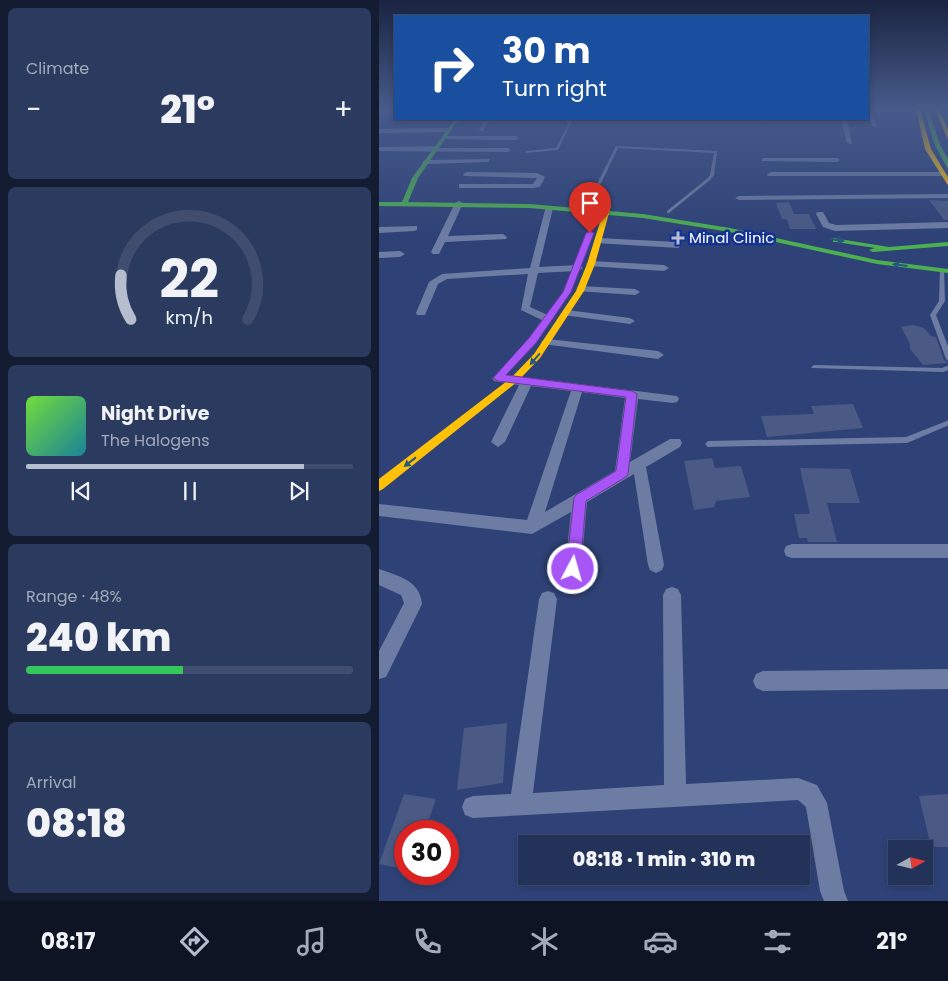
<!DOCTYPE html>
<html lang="en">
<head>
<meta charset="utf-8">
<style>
	:root { --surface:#233259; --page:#2b3a5f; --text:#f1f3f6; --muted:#a3aaba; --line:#404d6f; --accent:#b6bdcf }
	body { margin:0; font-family:Poppins,sans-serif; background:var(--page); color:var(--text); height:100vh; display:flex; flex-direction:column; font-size:19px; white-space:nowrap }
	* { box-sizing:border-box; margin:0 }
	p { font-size:16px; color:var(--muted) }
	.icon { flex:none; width:28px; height:28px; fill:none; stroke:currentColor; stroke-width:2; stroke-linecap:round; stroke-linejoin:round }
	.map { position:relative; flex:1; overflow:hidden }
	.side { display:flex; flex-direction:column; gap:8px; padding:8px; background:#131c31; width:379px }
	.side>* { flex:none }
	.top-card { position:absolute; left:15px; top:15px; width:475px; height:105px; border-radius:0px; box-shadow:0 2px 8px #0003,0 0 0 1px var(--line); background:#1a4fa0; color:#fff; overflow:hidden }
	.needle { width:32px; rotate:82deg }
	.tools { position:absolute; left:509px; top:840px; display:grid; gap:10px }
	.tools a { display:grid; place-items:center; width:45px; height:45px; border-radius:0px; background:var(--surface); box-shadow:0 2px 8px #0003,0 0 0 1px var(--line); font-size:25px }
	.speed { position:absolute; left:15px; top:820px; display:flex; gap:10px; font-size:25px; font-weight:700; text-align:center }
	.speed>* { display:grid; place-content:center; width:65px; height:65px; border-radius:50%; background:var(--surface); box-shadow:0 2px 8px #0003,0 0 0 1px var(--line); line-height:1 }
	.speed .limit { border:8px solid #d22; background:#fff; color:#111 }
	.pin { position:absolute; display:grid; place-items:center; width:42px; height:42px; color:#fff; margin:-51px -21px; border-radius:50% 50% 50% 0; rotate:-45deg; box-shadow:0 0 5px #0007 }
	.pin .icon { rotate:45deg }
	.me { position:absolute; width:55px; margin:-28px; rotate:6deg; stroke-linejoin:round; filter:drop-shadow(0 0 4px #0008) }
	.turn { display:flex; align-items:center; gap:18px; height:105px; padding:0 25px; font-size:22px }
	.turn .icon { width:65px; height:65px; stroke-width:2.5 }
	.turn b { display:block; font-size:35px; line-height:42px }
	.big { font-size:38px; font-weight:800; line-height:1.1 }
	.side .card { flex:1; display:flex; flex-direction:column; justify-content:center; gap:8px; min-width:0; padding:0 18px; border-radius:8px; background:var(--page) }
	.side .dial { align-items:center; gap:0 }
	.dial svg { height:130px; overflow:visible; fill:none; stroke:var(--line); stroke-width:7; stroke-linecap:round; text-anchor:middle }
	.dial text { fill:var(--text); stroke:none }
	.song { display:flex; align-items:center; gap:15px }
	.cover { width:60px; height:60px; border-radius:8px; background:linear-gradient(135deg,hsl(100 70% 55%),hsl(190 70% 35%)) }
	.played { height:5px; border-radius:2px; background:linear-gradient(90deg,var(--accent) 85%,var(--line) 85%) }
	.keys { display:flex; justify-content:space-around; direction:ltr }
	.heat { display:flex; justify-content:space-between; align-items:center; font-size:28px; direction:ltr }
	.charge { height:8px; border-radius:4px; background:linear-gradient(90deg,#34c759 48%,var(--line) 0) }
	.trip { position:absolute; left:139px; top:835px; width:292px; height:50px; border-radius:0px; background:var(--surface); box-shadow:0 2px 8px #0003,0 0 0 1px var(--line); font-weight:800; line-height:50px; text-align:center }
	.menu { display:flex; height:80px; justify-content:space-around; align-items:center; background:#0e1424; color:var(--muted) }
	.menu .icon { width:35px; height:35px }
	.menu .selected { color:var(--accent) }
	.menu b { font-size:22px; color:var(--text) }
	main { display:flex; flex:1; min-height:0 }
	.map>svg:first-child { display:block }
	.building { fill:#4a5a84 }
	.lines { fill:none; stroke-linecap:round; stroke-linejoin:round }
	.lane { fill:#6d7ca2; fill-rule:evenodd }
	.street { fill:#6d7ca2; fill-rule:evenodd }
	.fast { fill:#4caf50; fill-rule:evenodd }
	.slow { fill:#ffc107; fill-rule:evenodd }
	.fast-bridge { stroke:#4caf50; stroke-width:5 }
	.oneway { fill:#235880 }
	.route { fill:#a855f7; stroke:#6d37a1 }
	.poi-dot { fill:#b6bdcf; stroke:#123394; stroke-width:2 }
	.labels { text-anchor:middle; stroke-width:5; stroke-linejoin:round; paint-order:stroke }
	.far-poi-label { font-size:15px; fill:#fff; stroke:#123394; text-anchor:start }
</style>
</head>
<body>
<main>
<section class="side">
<div class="card"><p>Climate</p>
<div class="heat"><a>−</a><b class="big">21°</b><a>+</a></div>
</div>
<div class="card dial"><svg viewBox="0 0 100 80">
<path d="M14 69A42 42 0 1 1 86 69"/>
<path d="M14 69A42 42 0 0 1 8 42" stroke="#b6bdcf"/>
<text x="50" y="56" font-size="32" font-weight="700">22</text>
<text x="50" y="72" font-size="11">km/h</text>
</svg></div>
<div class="card">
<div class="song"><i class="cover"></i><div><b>Night Drive</b><p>The Halogens</p></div></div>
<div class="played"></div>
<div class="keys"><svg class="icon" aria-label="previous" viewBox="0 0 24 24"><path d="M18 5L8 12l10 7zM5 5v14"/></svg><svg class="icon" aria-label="pause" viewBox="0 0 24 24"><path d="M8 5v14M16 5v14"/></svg><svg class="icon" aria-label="next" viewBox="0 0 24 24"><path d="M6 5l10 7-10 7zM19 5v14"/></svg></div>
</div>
<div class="card"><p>Range · 48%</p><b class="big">240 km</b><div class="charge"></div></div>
<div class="card"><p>Arrival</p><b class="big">08:18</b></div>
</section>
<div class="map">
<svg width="570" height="901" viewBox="0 0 570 901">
	<rect width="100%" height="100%" fill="#2f4277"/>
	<g class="building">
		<path d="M550,200l20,1v19h-5z"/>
		<path d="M410,202l5,12h15l7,15h-26l-3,-10h-5l-6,-16z"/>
		<path d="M534,325l11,3 7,8 5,1 8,23 5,3 -26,2 -13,-16v-5l-9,-17z"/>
		<path d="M474,404l10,24 -96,9 -6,-21 53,-2 -3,-8z"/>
		<path d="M333,458l3,10 26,-2 9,31 -34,4 -2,6 -20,3 -10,-49z"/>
		<path d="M421,468l50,1 10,34h-33l10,39h-29l-1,-4h-8l-5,-24h16z"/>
		<path d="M128,723l-4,60 -46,7 7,-62z"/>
		<path d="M25,794l32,5 -11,32h-20v38l-26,-5z"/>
		<path d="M570,794v53h-18l-12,-51z"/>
	</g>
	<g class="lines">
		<g class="lane">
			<path d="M192,119h2l-15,31 -33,3 1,-2 30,-3z"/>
			<path d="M237,146l101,5 -3,24 -4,5 -41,33h-2v-2l41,-33 2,-3 4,-22 -96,-5 -27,56 -3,1 -1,-1z"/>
			<path d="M561,269l4,1 1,31 -9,14 13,34v12l-3,-2 -16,-44 9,-14z"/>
			<path d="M435,365l128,3 7,-3v5l-6,2 -131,-4 -1,-1z"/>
			<path d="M570,420v5l-42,18 -199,4 -3,-3 3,-3 198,-4z"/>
		</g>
		<g class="street">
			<path d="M0,109h16v3l-16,1z"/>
			<path d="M489,109h3l6,18 -5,-1z"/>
			<path d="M105,119h6l-7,12h-4z"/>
			<path d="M462,119h6l5,25 -5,-1z"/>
			<path d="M0,129l69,-1 3,2 -3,2 -69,1z"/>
			<path d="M65,136h72l3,2 -3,2 -74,-1z"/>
			<path d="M56,146l3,2h70l3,2 -3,2 -129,-1v-4z"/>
			<path d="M384,158h74l3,2 -3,2 -76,-1z"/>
			<path d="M111,159l-2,3 -63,2 -3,-2 3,-2z"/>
			<path d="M88,172l70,1 8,4 -5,10 -7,1h-74v-4h74l4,-6 -73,-2 -1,-2z"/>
			<path d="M392,172h170l4,2 -4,2h-173l-1,-2z"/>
			<path d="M570,194v4l-210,2 -4,-2 4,-2z"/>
			<path d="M80,201l4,2 -15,33 55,-2 4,3 -1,2 -61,3 -6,12h-6l-2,-2 24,-49z"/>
			<path d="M167,206l7,2 -14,59 39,-2 5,3 -5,3 -40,2 -8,34 22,10v4h-8l-23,-11 7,-36 -81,5 -9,5 -13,31h-8l-1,-2 13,-31 13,-8 88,-6z"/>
			<path d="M438,212h6l6,11 7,2 113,-3v6l-114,3 -12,-4 -7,-13z"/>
			<path d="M38,226v4l-3,1 -35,2v-6z"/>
			<path d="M219,238l80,4 4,3 -4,3 -83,-5 -1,-2z"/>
			<path d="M0,252l21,-1 5,3 -5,3 -21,1z"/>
			<path d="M212,261l73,4 5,3 -5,3 -76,-5 -2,-2z"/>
			<path d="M202,286l54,3 5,3 -5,3 -58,-4v-4z"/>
			<path d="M188,310l63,8 5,3 -5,3 -67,-9v-4z"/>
			<path d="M168,339l111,12 6,4 -6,4 -115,-15 -2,-2z"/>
			<path d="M119,374l179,22 2,3 -2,3 -4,1 -35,-4 -8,63 40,-23h10l2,4 -2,4 -34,20 18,98 -2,5 -6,3 -6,-3 -2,-5 -14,-91 -47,28 -6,67 -2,5 -6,3 -6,-3 -2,-5 6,-57 -39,22 -153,-18v-12l148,16 44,-129 -40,-5 -26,56 -7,5 -7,-5 28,-57 -25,-4 -2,-3zM203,392l43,6 -10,73 -70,41z"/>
			<path d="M413,544h157v14h-157l-6,-2 -2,-5 2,-5z"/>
			<path d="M0,569c19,7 41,11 43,35l-36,73 -7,2v-28l25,-48 -3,-8 -22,-10z"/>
			<path d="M293,587l6,2 3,6 5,189 112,-6 19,7 10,18 17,88 4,10h-24l-4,-10 -14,-84 -8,-7 -325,18 -8,-3 -3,-8 3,-8 8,-3 38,-2 28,-195 3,-6 6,-2 6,2 3,6 -24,194 131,-8 -1,-190 3,-6z"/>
			<path d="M570,669v20l-186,2 -7,-3 -3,-7 3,-7 7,-3z"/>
		</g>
		<g class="fast">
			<path d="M507,109h26l28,3 -2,1z"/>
			<path d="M76,119h4l-41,59 -10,24 122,2 113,10 87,14 147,32 72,9v4l-72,-9 -147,-32 -87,-14 -113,-10 -151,-2v-4h23l10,-24z"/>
			<path d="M454,238l56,9 60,-5v4l-76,6 -4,-2 6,-2 -39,-6h-3z"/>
		</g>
		<g class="slow">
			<path d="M537,109h4l11,40 18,30v8l-24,-38z"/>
			<path d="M556,109h4l10,23v10z"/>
			<path d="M229,204l3,2 -16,58 -11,27 -44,67 -23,24 -134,107 -4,2v-12l132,-101 23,-24 42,-63 11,-27 18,-58z"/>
		</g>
		<path class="fast-bridge" d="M547,109l11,35 12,22"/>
	</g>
	<defs><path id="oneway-solid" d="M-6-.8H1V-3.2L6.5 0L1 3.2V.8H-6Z" transform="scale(1.25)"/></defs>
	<g class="oneway">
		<use href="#oneway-solid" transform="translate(458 240) rotate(9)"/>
		<use href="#oneway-solid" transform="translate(521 265) rotate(-173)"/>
		<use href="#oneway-solid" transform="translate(156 359) rotate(131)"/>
		<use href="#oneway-solid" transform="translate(31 462) rotate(142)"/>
	</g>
	<linearGradient id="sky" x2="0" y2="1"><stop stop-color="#1a2441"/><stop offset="0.46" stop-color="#475a8a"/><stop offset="1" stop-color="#475a8a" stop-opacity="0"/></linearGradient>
	<rect width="570" height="235" fill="url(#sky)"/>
	<path class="route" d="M211,231l4,2 -23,59 -35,51 -30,32 126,16 5,3 -9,80 -2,3 -40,24 -6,68 -2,5 -5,1 -5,-1 -2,-5 8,-71 2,-3 40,-24 10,-74 -128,-16 -5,-3 36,-40 34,-46 23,-59z"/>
	<path class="poi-dot" d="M296.5 230.5h5v5h5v5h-5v5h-5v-5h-5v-5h5z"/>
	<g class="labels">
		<g class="far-poi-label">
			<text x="310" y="243">Minal Clinic</text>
		</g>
	</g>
</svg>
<div class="tools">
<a><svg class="needle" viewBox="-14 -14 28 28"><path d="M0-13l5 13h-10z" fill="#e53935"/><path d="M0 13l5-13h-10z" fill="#a3aaba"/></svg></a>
</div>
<div class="speed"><div class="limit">30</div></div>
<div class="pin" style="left:211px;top:233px;background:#d93025"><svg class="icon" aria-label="arrive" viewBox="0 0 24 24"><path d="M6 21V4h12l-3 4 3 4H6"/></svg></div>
<svg class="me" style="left:194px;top:569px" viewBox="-20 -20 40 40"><circle r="17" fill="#a855f7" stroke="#fff" stroke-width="3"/><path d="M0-11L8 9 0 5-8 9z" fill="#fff"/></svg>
<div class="trip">08:18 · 1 min · 310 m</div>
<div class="top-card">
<div class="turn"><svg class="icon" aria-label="right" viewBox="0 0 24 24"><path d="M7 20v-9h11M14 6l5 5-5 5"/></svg><div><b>30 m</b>Turn right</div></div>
</div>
</div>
</main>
<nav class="menu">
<b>08:17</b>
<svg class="icon selected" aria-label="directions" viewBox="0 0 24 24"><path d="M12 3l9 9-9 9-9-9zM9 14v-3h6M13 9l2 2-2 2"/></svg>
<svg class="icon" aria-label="music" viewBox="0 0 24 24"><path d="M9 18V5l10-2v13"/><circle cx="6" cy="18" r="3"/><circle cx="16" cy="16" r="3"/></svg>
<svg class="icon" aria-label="phone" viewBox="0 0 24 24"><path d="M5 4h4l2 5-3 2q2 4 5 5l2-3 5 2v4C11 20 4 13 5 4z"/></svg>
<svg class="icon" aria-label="climate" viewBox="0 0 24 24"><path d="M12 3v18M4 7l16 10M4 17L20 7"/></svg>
<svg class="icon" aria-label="car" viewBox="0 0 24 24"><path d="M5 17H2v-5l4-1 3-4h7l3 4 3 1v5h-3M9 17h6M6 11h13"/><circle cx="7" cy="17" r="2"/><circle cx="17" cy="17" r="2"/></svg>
<svg class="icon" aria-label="filters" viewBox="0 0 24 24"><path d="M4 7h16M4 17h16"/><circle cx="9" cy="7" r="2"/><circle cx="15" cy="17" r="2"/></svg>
<b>21°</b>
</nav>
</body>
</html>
